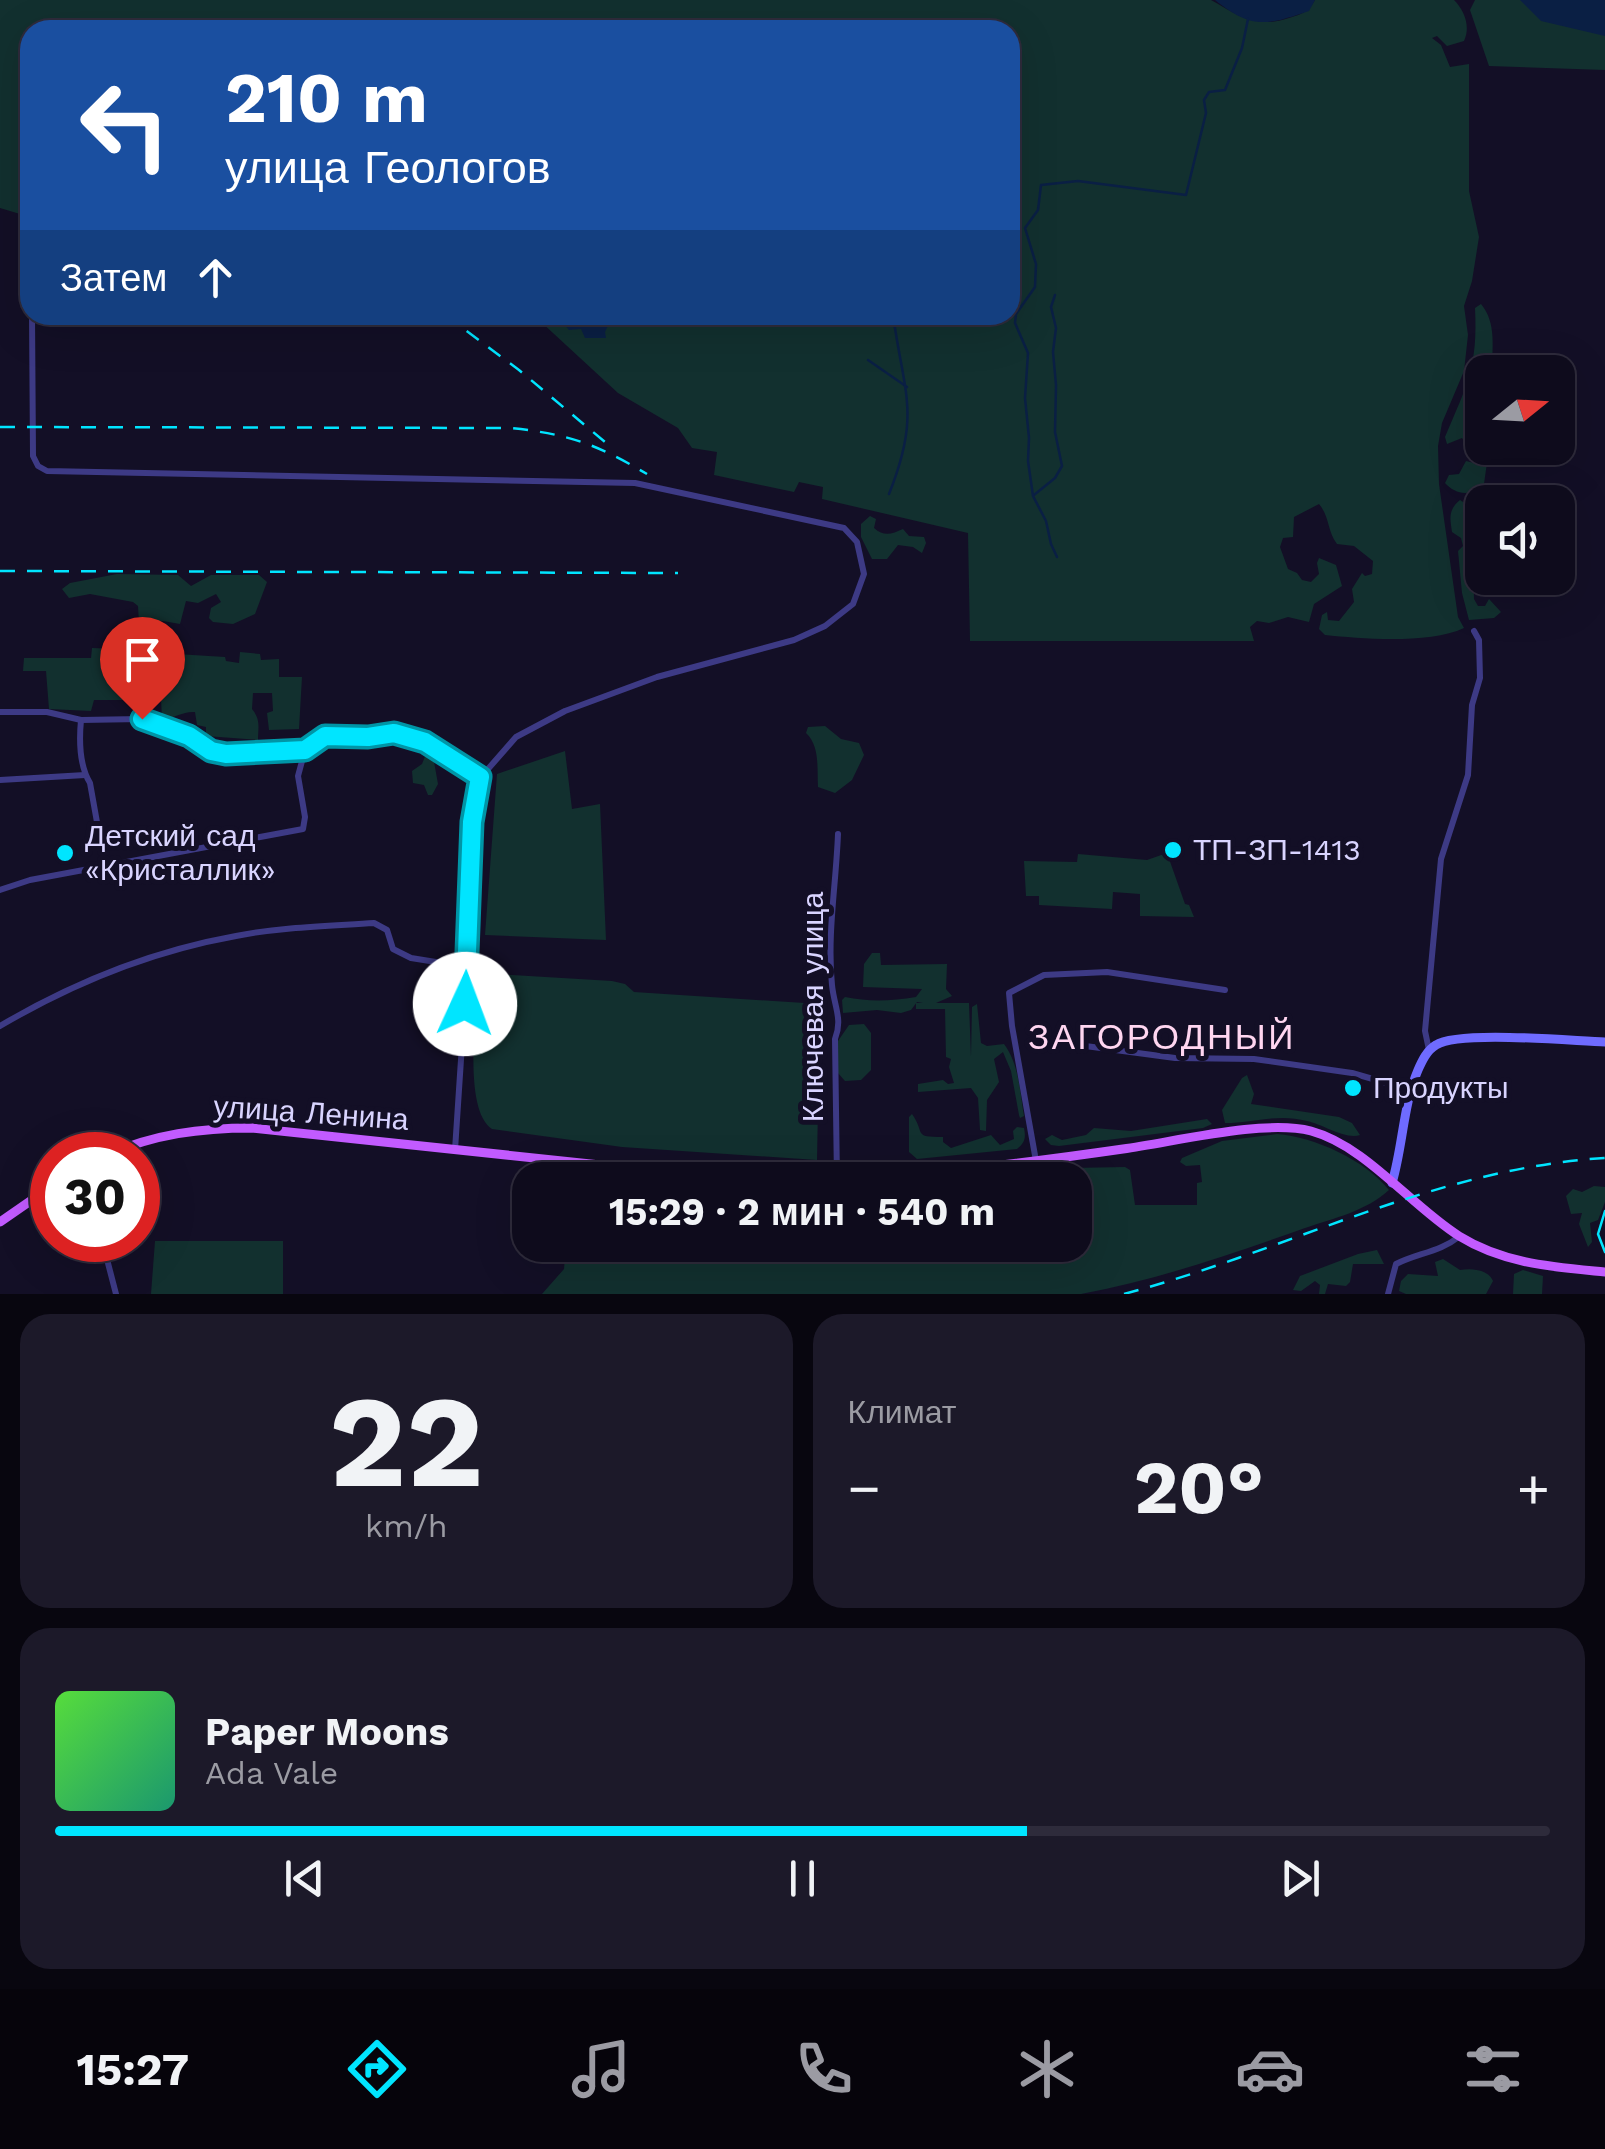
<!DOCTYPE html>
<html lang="ru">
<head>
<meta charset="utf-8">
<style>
	:root { --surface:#0e0b1c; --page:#1c1929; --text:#f1f3f6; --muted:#9b9ba3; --line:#2e2b3b; --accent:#00e5ff }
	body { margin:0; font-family:"Work Sans",sans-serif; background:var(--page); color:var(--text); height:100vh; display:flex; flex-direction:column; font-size:38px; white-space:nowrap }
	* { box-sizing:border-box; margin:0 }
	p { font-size:32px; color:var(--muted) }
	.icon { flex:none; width:55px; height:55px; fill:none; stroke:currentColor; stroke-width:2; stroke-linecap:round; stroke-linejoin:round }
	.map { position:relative; height:1294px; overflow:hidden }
	.drawer { display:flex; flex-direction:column; gap:20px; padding:20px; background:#08060f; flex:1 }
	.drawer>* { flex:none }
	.hud { position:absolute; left:20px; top:20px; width:1000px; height:305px; border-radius:30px; box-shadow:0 10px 40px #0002,0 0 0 2px var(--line); background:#1a4fa0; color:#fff; overflow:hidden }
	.needle { width:65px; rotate:72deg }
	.controls { position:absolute; left:1465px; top:355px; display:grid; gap:20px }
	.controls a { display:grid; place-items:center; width:110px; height:110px; border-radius:20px; background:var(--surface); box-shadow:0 10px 40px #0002,0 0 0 2px var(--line); font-size:50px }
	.speed { position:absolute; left:30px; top:1132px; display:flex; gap:20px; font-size:50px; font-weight:700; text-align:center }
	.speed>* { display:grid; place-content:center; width:130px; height:130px; border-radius:50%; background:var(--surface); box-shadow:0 10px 40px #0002,0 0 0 2px var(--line); line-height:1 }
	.speed .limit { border:15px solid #d22; background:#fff; color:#111 }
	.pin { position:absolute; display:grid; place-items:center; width:85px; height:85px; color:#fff; margin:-102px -42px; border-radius:50% 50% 50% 0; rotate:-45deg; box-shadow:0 0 10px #0007 }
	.pin .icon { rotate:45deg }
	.me { position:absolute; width:110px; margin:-55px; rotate:2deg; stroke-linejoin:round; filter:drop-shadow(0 0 8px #0008) }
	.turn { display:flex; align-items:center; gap:35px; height:210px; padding:0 40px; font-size:45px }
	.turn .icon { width:130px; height:130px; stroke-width:2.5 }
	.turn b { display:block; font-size:70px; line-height:85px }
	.then { display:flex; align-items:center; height:95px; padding:0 40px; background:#0003; gap:20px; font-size:38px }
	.big { font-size:75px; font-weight:700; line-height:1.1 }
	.drawer .tile { flex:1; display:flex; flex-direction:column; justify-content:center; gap:15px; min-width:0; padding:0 35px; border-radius:30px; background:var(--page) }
	.drawer .dial { align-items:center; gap:0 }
	.dial b { font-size:130px; line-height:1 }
	.song { display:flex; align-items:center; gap:30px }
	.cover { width:120px; height:120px; border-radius:15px; background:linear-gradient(135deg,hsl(110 70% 55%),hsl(160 70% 35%)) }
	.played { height:10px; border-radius:5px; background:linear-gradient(90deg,var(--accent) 65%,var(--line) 65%) }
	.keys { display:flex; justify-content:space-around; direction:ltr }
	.heat { display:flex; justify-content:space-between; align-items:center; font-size:55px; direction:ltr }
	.drawer .tiles { flex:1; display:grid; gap:20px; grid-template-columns:1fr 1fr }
	.tile:last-child { grid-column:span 2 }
	.trip { position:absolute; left:512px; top:1162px; width:580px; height:100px; border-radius:30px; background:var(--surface); box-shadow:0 10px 40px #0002,0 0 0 2px var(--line); font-weight:700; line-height:100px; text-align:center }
	.dock { display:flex; height:160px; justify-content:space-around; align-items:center; background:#06040b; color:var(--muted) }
	.dock .icon { width:70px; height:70px }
	.dock .selected { color:var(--accent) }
	.dock b { font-size:45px; color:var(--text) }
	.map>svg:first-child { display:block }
	.green { fill:#12302f }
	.water { fill:#0a1f44 }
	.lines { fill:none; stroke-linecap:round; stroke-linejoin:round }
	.stream { stroke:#0a1f44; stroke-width:2.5 }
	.street { stroke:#3d3a85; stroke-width:6 }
	.secondary { stroke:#6f6bff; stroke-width:9 }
	.primary { stroke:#c25bff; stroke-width:9 }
	.tram { stroke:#00e5ff; stroke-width:2.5 }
	.rail { stroke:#00e5ff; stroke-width:2.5; stroke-dasharray:15 12; stroke-linecap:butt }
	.route-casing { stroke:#0095a6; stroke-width:25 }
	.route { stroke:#00e5ff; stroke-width:18 }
	.poi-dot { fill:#00e5ff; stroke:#130f26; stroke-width:4 }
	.labels { text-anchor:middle; stroke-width:10; stroke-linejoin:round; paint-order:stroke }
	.poi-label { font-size:30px; fill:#d9d4ff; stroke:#130f26; text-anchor:start }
	.street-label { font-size:30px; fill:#d9d4ff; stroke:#130f26 }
	.quarter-label { font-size:35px; letter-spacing:2.5px; fill:#ffd6f0; stroke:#130f26 }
</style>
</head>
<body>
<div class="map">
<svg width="1605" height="1294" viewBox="0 0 1605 1294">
	<rect width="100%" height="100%" fill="#130f26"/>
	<g class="green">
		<path d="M0,0h1211c28,16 46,29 78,18 13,-4 19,-6 26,-18h139c10,10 17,26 10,41l-17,5 -10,-10 -5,2 9,7 9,22 19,-3v127l10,46 -7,44 -8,25 4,29 -4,36 -22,52 -4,23 1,38 19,133 6,11c-34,16 -101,11 -139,7l-6,-6 3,-14 5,-3 1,8 11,1 15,-19 -2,-13 10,-16 3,3 7,-2 1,-13 -19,-15 -17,-2c-10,-13 -7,-27 -18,-40l-25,13 -1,20 -10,1 -3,9 8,22 9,4 5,7 9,2 8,-8 -2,-11 2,-5 17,7 6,21 -28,18 -5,18 -21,-5 -19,6 -12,-2 -7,6 4,14h-284l-2,-108 -146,-34 1,-12 -24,-5 -5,10 -80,-17 3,-23 -25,-4 -14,-20 -60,-35 -78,-72 -2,-6h472v-285h-980v187l-30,-9z"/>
		<path d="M1475,0h130v70l-116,-4 -19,-56z"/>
		<path d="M1481,304c16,19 11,45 11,68h-10v76h7l-5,36c-13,13 -28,11 -39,-1l4,-8 10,-1 7,-13 8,2v-9l-12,-16 -15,6 -2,-7c22,-52 33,-70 30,-129z"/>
		<path d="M1460,500l8,5 4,12 2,82 4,7h7l4,-7 12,13 -7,6 -25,2 -7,-27 -4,-42 5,-5 -2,-8 -9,-6c-2,-14 -4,-22 8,-32z"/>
		<path d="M870,516l6,3 -2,9c10,9 18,6 29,1l6,7 15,1 2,6 -4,10 -9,-6 -15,-2 -11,14h-15l-11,-22v-13z"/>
		<path d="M117,574l61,1 13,11 20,-11h48l8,7 -12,32 -22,10 -20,-2 -4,-4 2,-10 10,-6 -5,-8 -18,9 -12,-2 -6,23 -17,-3 -21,4 -3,-2 -1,-17 -5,-4 -43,-8 -21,4 -7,-9 8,-6z"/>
		<path d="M120,646l38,2 2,5 65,4 1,4 13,2 1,-11 20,2 1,6 18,-1v18h23l-3,52 -30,1 -2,-17 6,-2 -1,-18h-19l-1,16c9,11 6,18 6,31l-52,-4v-9l-9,-2 -2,-13c-13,-1 -20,7 -33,6l-1,-18h-67l-3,11 -42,-2 -3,-38h-23l1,-13h67l1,-10 26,1z"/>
		<path d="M825,726l16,13 18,4 5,12 -12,25 -17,13 -17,-6c-1,-19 2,-41 -12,-54l2,-6z"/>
		<path d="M565,751l7,58 28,-5 6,136 -121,-5 12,-161z"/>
		<path d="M426,754l7,2 5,28 -6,11h-4l-4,-10 -11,-2 -1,-12 10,-7z"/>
		<path d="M1167,853l18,51 4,1 5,12 -54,-1v-22l-27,-2 -1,17 -73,-4v-9h-13l-2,-35 53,1 1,-8 69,6z"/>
		<path d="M872,953h8l1,12 66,-1 -1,25 6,7 -16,7h33l2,54 1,-50 5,-3 4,39 6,3 17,-2c15,20 16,48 20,72l-4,2 -1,-3 -8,-44 -8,-19 -9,7 5,23 -12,18 -1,31 -6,-1 -2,-32 -7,-10 -53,4v-8l25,-4 5,4 6,-1 -5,-16 2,-8 -5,-2 -1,-48h-29v-6h7l-6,-1 -6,8 -10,3 -24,-3 -34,3 -1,-13 3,-3c24,5 46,4 71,0l6,-8 -59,-2 1,-23z"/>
		<path d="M447,970l7,2 4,23v50l-8,7 -4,-2 1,-11 -5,-11z"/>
		<path d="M478,973l134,8 13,3 9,8 186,12 -3,156 -195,-13 -130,-18c-30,-20 -15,-121 -14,-156z"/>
		<path d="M864,1024l7,9v37l-10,10 -16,1 -7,-8v-32l11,-16z"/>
		<path d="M1247,1075l7,19 -3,10 88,13 13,6 8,12c-14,5 -38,-11 -53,-14 -29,-8 -53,2 -82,2l-3,-13 20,-32z"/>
		<path d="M912,1114c14,20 0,23 31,23v5l8,6 40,-13 9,10 14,-6 -1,-8 4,-4 7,1c2,10 1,15 -7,21l-100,10 -8,-7v-35z"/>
		<path d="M1207,1119l5,5 -9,4 -144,18 -8,-1 -6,-6 7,-4 10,5 24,-5 8,-7 37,3z"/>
		<path d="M1277,1134c38,3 88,26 112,56 -23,21 -54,28 -84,38 -73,26 -148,52 -224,66h-539l22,-25 2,-24h509v-65h-3l-1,-12 54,-1 5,3 5,35h62v-22l5,-1 -2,-17 -14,1 -6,-4 2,-4 40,-17z"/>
		<path d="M1594,1186l11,1v15l-7,18 -8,3 2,19 -4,5 -9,-23 3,-11 -11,1 -5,-18 7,-7 9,3z"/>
		<path d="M155,1241h128v53h-132z"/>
		<path d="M1377,1250l7,14h-31l-3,18 -4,4 -18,-2 -3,10h-6l1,-9 -5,-4 -14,10 -8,-1 7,-14 58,-22z"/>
		<path d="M1443,1259l17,11c11,-2 28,-1 33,11l-7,13h-80l-7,-3 2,-10 7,-7 30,2 -3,-14z"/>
		<path d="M1523,1270l20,6 -1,18h-29l1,-20z"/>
	</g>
	<g class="water">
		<path d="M1215,0h100l-6,11c-42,14 -57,19 -94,-11z"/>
		<path d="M1520,0h85v36l-64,-15z"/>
		<path d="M556,315h57l-8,17 1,6h-21l-4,-9 -12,1z"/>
	</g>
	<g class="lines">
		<g class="stream">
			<path d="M868,360l39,27"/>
			<path d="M889,494c32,-80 15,-100 4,-179"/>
			<path d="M1034,495l21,-17 7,-12 -7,-34 1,-47 -3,-33 3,-24 -5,-21 4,-12"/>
			<path d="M1057,557l-6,-13 -5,-23 -13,-25 -5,-35 1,-23 -4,-40 3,-45 -13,-30 1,-9 19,-27 1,-23 -11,-36 13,-18 3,-25 37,-4 108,14 20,-82 -2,-13 5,-8 16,-2 17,-42 6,-29"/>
		</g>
		<g class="street">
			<path d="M32,315l1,141 5,10 9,5 588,12 209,45 13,14 7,32 -11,30 -28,22 -31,14 -137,37 -92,34 -49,26 -35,40 -9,46 -5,146 -12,181"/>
			<path d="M0,712h47l34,8 60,-1 48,17 22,15 16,3 78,-4"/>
			<path d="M81,720c-2,21 -2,45 9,63l15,84"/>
			<path d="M0,780l85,-5"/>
			<path d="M0,890l30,-10 273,-51 2,-12 -7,-41 7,-26c19,-18 35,-14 59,-13 11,0 22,-4 32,-4 29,2 62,27 85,44"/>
			<path d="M0,1026c73,-43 152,-75 236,-90 45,-9 92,-10 138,-13l13,7 6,19 18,9 56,9"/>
			<path d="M1063,1043l112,15 79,1 98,14 59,17"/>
			<path d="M1429,1050l-4,-19 16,-172 27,-84 4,-70 8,-27 -1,-38 -5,-9"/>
			<path d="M1036,1161l-24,-135 -3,-33 35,-18 63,-3 118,18"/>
			<path d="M837,1180l-2,-141c8,-20 -1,-33 -3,-54 -5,-50 4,-100 6,-151"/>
			<path d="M102,1240l14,54"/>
			<path d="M1388,1294l8,-30c22,-11 44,-12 64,-28"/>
		</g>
		<path class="secondary" d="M1392,1183c11,-37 11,-78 26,-113 4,-9 9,-20 18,-25 22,-15 136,-4 169,-3"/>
		<g class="primary">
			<path d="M107,1155c47,-21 94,-27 145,-27l462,49 88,3"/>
			<path d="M852,1180c91,-7 181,-18 271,-31 52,-7 140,-30 188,-18 55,15 100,75 148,105 45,28 95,31 146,36"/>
			<path d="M0,1222l52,-36"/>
		</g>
		<path class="tram" d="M1605,1211l-7,23 7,18"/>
		<g class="rail">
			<path d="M445,315l74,55 86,72"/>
			<path d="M0,427l510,1c59,6 86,16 137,46"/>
			<path d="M0,571l678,2"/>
			<path d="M1124,1294c162,-43 312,-126 481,-136"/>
		</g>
	</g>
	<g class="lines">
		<g class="route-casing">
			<path id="route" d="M142,719l47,17 22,15 15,3 79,-4 20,-14 43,1 26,-4 31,9 55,35 -8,45 -7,182"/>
		</g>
		<use href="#route" class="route"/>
	</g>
	<g class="poi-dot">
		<circle cx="1173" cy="850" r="10"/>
		<circle cx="65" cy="853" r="10"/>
		<circle cx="1353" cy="1088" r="10"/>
	</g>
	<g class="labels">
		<g class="poi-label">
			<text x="85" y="846">Детский сад<tspan x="85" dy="34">«Кристаллик»</tspan></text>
			<text x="1193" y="860">ТП-ЗП-1413</text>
			<text x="1373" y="1098">Продукты</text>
		</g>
		<g class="street-label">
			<text transform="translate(813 1007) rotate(-90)" y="10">Ключевая улица</text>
			<text transform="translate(311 1113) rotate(4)" y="10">улица Ленина</text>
		</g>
		<g class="quarter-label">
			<text x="1162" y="1049">ЗАГОРОДНЫЙ</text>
		</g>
	</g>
</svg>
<div class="controls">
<a><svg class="needle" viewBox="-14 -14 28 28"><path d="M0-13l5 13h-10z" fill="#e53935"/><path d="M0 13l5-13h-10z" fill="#9b9ba3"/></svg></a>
<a><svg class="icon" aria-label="sound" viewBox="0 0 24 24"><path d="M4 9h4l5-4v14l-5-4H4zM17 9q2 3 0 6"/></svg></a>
</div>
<div class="speed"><div class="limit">30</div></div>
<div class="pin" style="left:142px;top:719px;background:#d93025"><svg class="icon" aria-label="arrive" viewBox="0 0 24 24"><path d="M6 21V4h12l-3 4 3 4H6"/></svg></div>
<svg class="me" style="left:465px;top:1004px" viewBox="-20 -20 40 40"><circle r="19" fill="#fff"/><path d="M0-13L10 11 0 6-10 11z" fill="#00e5ff"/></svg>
<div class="trip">15:29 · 2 мин · 540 m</div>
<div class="hud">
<div class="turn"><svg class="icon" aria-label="left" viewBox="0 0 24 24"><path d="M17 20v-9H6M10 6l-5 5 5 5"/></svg><div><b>210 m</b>улица Геологов</div></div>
<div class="then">Затем<svg class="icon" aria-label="ahead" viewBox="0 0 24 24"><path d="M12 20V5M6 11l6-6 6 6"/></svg></div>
</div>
</div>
<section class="drawer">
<div class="tiles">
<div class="tile dial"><b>22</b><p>km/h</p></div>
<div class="tile"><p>Климат</p>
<div class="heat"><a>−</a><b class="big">20°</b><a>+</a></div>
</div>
<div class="tile">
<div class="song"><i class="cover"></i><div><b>Paper Moons</b><p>Ada Vale</p></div></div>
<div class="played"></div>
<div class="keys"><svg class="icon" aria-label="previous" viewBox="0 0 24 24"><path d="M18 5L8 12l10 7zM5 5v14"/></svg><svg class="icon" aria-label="pause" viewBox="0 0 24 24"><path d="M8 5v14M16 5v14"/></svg><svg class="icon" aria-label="next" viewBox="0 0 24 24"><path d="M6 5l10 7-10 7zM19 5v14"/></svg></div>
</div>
</div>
</section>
<nav class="dock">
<b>15:27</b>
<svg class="icon selected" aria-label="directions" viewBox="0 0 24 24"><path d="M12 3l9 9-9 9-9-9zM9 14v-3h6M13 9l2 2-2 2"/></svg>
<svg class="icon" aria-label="music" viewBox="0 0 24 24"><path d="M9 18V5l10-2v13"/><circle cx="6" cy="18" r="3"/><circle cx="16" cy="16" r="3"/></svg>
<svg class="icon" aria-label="phone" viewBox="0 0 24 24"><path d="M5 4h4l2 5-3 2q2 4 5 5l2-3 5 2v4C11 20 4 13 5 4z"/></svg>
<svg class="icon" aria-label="climate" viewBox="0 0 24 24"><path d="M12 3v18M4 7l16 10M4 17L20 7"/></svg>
<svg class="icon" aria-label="car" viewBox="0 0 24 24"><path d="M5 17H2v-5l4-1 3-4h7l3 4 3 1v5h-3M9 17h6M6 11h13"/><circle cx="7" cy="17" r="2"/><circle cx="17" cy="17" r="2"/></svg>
<svg class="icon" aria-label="filters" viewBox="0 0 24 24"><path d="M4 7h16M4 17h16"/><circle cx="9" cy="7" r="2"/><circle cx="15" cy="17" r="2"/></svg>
</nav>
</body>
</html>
